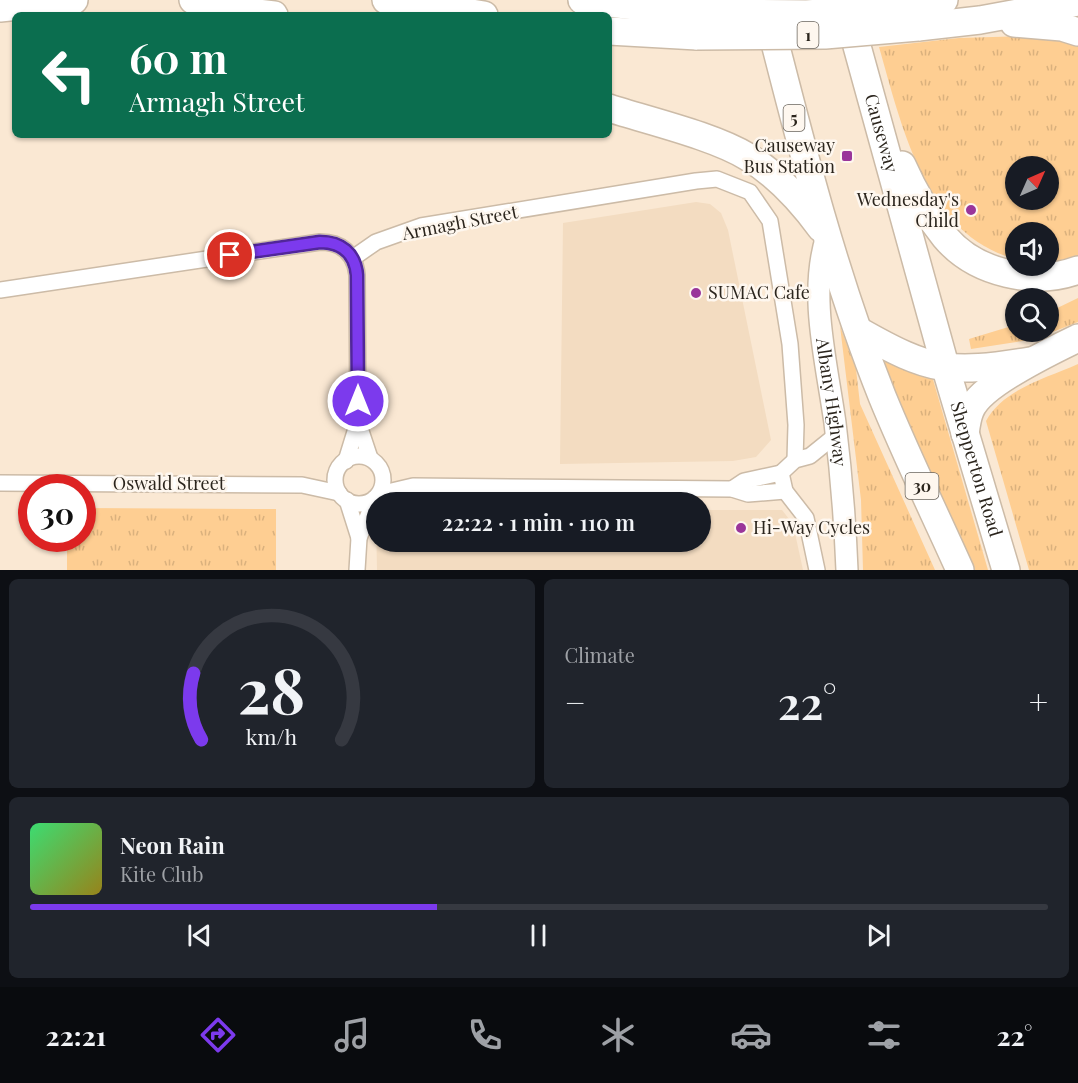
<!DOCTYPE html>
<html lang="en">
<head>
<meta charset="utf-8">
<style>
	:root { --surface:#171b24; --page:#20242c; --text:#f1f3f6; --muted:#9ea1a6; --line:#363941; --accent:#7c3aed }
	body { margin:0; font-family:"Playfair Display",serif; background:var(--page); color:var(--text); height:100vh; display:flex; flex-direction:column; font-size:22px; white-space:nowrap }
	* { box-sizing:border-box; margin:0 }
	p { font-size:20px; color:var(--muted) }
	.icon { flex:none; width:33px; height:33px; fill:none; stroke:currentColor; stroke-width:2; stroke-linecap:round; stroke-linejoin:round }
	.map { position:relative; height:570px; overflow:hidden }
	.sheet { display:flex; flex-direction:column; gap:9px; padding:9px; background:#0d0f14; flex:1 }
	.sheet>* { flex:none }
	.guide { position:absolute; left:12px; top:12px; width:600px; height:126px; border-radius:9px; box-shadow:0 2px 4px #0004; background:#0b6e4f; color:#fff; overflow:hidden }
	.needle { width:39px; rotate:45deg }
	.buttons { position:absolute; left:1005px; top:156px; display:grid; gap:12px }
	.buttons a { display:grid; place-items:center; width:54px; height:54px; border-radius:50%; background:var(--surface); box-shadow:0 2px 4px #0004; font-size:30px }
	.speed { position:absolute; left:18px; top:474px; display:flex; gap:12px; font-size:30px; font-weight:700; text-align:center }
	.speed>* { display:grid; place-content:center; width:78px; height:78px; border-radius:50%; background:var(--surface); box-shadow:0 2px 4px #0004; line-height:1 }
	.speed .limit { border:9px solid #d22; background:#fff; color:#111 }
	.pin { position:absolute; display:grid; place-items:center; width:51px; height:51px; color:#fff; margin:-26px; border:3px solid #fff; border-radius:50%; box-shadow:0 2px 6px #0007 }
	.me { position:absolute; width:66px; margin:-33px; rotate:0deg; stroke-linejoin:round; filter:drop-shadow(0 0 4px #0008) }
	.turn { display:flex; align-items:center; gap:21px; height:126px; padding:0 18px; font-size:27px }
	.turn .icon { width:78px; height:78px; stroke-width:2.5 }
	.turn b { display:block; font-size:42px; line-height:51px }
	.big { font-size:45px; font-weight:600; line-height:1.1 }
	.sheet .card { flex:1; display:flex; flex-direction:column; justify-content:center; gap:9px; min-width:0; padding:0 21px; border-radius:9px; background:var(--page) }
	.sheet .dial { align-items:center; gap:0 }
	.dial svg { height:156px; overflow:visible; fill:none; stroke:var(--line); stroke-width:7; stroke-linecap:round; text-anchor:middle }
	.dial text { fill:var(--text); stroke:none }
	.song { display:flex; align-items:center; gap:18px }
	.cover { width:72px; height:72px; border-radius:9px; background:linear-gradient(135deg,hsl(140 70% 55%),hsl(50 70% 35%)) }
	.played { height:6px; border-radius:3px; background:linear-gradient(90deg,var(--accent) 40%,var(--line) 40%) }
	.keys { display:flex; justify-content:space-around; direction:ltr }
	.heat { display:flex; justify-content:space-between; align-items:center; font-size:33px; direction:ltr }
	.sheet .tiles { flex:1; display:grid; gap:9px; grid-template-columns:1fr 1fr }
	.card:last-child { grid-column:span 2 }
	.trip { position:absolute; left:366px; top:492px; width:345px; height:60px; border-radius:30px; background:var(--surface); box-shadow:0 2px 4px #0004; font-weight:600; line-height:60px; text-align:center }
	.tab-bar { display:flex; height:96px; justify-content:space-around; align-items:center; background:#090b0e; color:var(--muted) }
	.tab-bar .icon { width:42px; height:42px }
	.tab-bar .current { color:var(--accent) }
	.tab-bar b { font-size:27px; color:var(--text) }
	.map>svg:first-child { display:block }
	.built { fill:#f3dcc1 }
	.grass { fill:url(#grass-tufts); fill-rule:evenodd }
	.lines { fill:none; stroke-linecap:round; stroke-linejoin:round }
	.street-casing { stroke:#ccbba7; stroke-width:18 }
	.secondary-casing { stroke:#ccbba7; stroke-width:24 }
	.highway-casing { stroke:#ccbba7; stroke-width:30 }
	.street { stroke:#fff; stroke-width:15 }
	.secondary { stroke:#fff; stroke-width:21 }
	.highway { stroke:#fff; stroke-width:27 }
	.highway-bridge-casing { stroke:#ccbba7; stroke-width:30; stroke-linecap:butt }
	.highway-bridge { stroke:#fff; stroke-width:27 }
	.route-casing { stroke:#51269a; stroke-width:15 }
	.route { stroke:#7c3aed; stroke-width:10 }
	.poi-dot { fill:#9a359a; stroke:#fef7ef; stroke-width:2 }
	.labels { text-anchor:middle; stroke-width:5; stroke-linejoin:round; paint-order:stroke }
	.shield { fill:#fef7ef; stroke:#6a645c; stroke-width:1.5 }
	.shield-label { font-size:16px; font-weight:bold; fill:#2b251d }
	.street-label { font-size:18px; fill:#2b251d; stroke:#fef7ef }
	.poi-label { font-size:18px; fill:#2b251d; stroke:#fef7ef; text-anchor:end }
</style>
</head>
<body>
<div class="map">
<svg width="1078" height="570" viewBox="0 0 1078 570">
	<defs>
		<pattern id="grass-tufts" width="24" height="20" patternUnits="userSpaceOnUse" patternTransform="scale(1.5)"><rect width="24" height="20" fill="#fece92"/><path d="M3 7l-1-3M5 7V3M7 7l1-3M15 17l-1-3M17 17v-4M19 17l1-3" fill="none" stroke="#dab17d"/></pattern>
	</defs>
	<rect width="100%" height="100%" fill="#fae8d3"/>
	<g class="built">
		<path d="M696,202l14,2 11,9 7,17 43,210 -15,17 -23,4 -173,3 3,-241z"/>
		<path d="M701,510h81l11,14 10,46h-426l-1,-50v-5v27h324z"/>
	</g>
	<g class="grass">
		<path d="M1027,36l39,6 12,5v210l-29,5 -1,-30h-32l-1,27c-90,-25 -113,-132 -136,-212l80,-9zM1016,166h32v34h-32z"/>
		<path d="M1078,298v24l-43,17 -64,10 -2,-10 46,-14 1,7h32l1,-20z"/>
		<path d="M840,326l16,43 4,35 75,166h-72l-2,-70z"/>
		<path d="M879,360l36,6 17,10 56,194h-18z"/>
		<path d="M1078,364v206h-49l-43,-149c17,-32 61,-43 92,-57z"/>
		<path d="M83,508l193,1v61h-209v-31l15,-1z"/>
	</g>
	<g class="lines">
		<g class="street-casing">
			<g id="street">
				<path d="M353,258l23,-16 45,-16 275,-45 21,-2 33,13 20,29 20,123 6,81 -1,35"/>
				<path d="M0,290l320,-48c21,0 35,11 37,33l1,147 -12,39"/>
				<path d="M358,422l12,36"/>
				<circle cx="359" cy="480" r="24"/>
				<path d="M0,483l302,2 37,8"/>
				<path d="M732,489l12,-8 37,-8"/>
				<path d="M379,494l34,-8 319,3 16,5 37,-3"/>
				<path d="M347,500l12,38"/>
				<path d="M357,570l2,-32 16,-40"/>
				<path d="M817,570l-11,-52 -21,-27 -4,-18 14,-13 15,-4 26,-21"/>
			</g>
		</g>
		<g class="secondary-casing">
			<g id="secondary">
				<path id="s1" d="M827,236c-19,58 0,128 8,187 6,48 10,98 12,147"/>
			</g>
		</g>
		<g class="highway-casing">
			<g id="highway">
				<path d="M193,0l24,8 57,7"/>
				<path d="M386,0l98,15"/>
				<path d="M582,0l116,13"/>
				<path d="M764,0c34,133 67,268 118,396 24,59 52,116 78,174"/>
				<path d="M913,5l31,-5"/>
				<path d="M0,8l74,-8"/>
				<path id="s2" d="M847,10l99,359 60,201"/>
				<path d="M1014,23l48,4 16,5"/>
				<path d="M918,27l62,-7 98,-18"/>
				<path d="M609,31l88,5"/>
				<path d="M609,108c40,13 105,28 139,49 28,17 54,45 73,71"/>
				<path d="M902,165c11,25 26,51 43,72 31,37 90,49 133,33"/>
				<path d="M859,331c72,41 90,43 171,30"/>
				<path d="M965,434c1,-7 2,-16 5,-23 10,-26 83,-61 108,-73"/>
			</g>
		</g>
		<use href="#street" class="street"/>
		<use href="#secondary" class="secondary"/>
		<use href="#highway" class="highway"/>
		<g class="highway-bridge-casing">
			<g id="highway-bridge">
				<path d="M698,13l109,1 106,-9"/>
				<path d="M697,36l128,-1 93,-8"/>
			</g>
		</g>
		<use href="#highway-bridge" class="highway-bridge"/>
	</g>
	<g class="lines">
		<g class="route-casing">
			<path id="route" d="M230,255l90,-13c21,0 35,11 37,33l1,126"/>
		</g>
		<use href="#route" class="route"/>
	</g>
	<g class="poi-dot">
		<rect x="841" y="150" width="12" height="12" rx="3"/>
		<circle cx="971" cy="210" r="6"/>
		<circle cx="696" cy="293" r="6"/>
		<circle cx="741" cy="528" r="6"/>
	</g>
	<g class="labels">
		<g class="shield">
			<rect x="797.5" y="22" width="21" height="26" rx="4.5"/>
			<rect x="783.5" y="105" width="21" height="26" rx="4.5"/>
			<rect x="905.5" y="473" width="33" height="26" rx="4.5"/>
		</g>
		<g class="shield-label">
			<text x="808" y="41">1</text>
			<text x="794" y="124">5</text>
			<text x="922" y="492">30</text>
		</g>
		<g class="street-label">
			<text dy="6" stroke="none"><textPath href="#s2" startOffset="128">Causeway</textPath></text>
			<text transform="translate(460 223) rotate(-11)" y="6">Armagh Street</text>
			<text dy="6" stroke="none"><textPath href="#s1" startOffset="168">Albany Highway</textPath></text>
			<text dy="6" stroke="none"><textPath href="#s2" startOffset="477">Shepperton Road</textPath></text>
			<text x="169" y="490">Oswald Street</text>
		</g>
		<g class="poi-label">
			<text x="835" y="152">Causeway<tspan x="835" dy="21">Bus Station</tspan></text>
			<text x="959" y="206">Wednesday's<tspan x="959" dy="21">Child</tspan></text>
			<text x="708" y="299" text-anchor="start">SUMAC Cafe</text>
			<text x="753" y="534" text-anchor="start">Hi-Way Cycles</text>
		</g>
	</g>
</svg>
<div class="buttons">
<a><svg class="needle" viewBox="-14 -14 28 28"><path d="M0-13l5 13h-10z" fill="#e53935"/><path d="M0 13l5-13h-10z" fill="#9ea1a6"/></svg></a>
<a><svg class="icon" aria-label="sound" viewBox="0 0 24 24"><path d="M4 9h4l5-4v14l-5-4H4zM17 9q2 3 0 6"/></svg></a>
<a><svg class="icon" aria-label="search" viewBox="0 0 24 24"><circle cx="10" cy="10" r="6"/><path d="M15 15l6 6"/></svg></a>
</div>
<div class="speed"><div class="limit">30</div></div>
<div class="pin" style="left:230px;top:255px;background:#d93025"><svg class="icon" aria-label="arrive" viewBox="0 0 24 24"><path d="M6 21V4h12l-3 4 3 4H6"/></svg></div>
<svg class="me" style="left:358px;top:401px" viewBox="-20 -20 40 40"><circle r="17" fill="#7c3aed" stroke="#fff" stroke-width="3"/><path d="M0-11L8 9 0 5-8 9z" fill="#fff"/></svg>
<div class="trip">22:22 · 1 min · 110 m</div>
<div class="guide">
<div class="turn"><svg class="icon" aria-label="left" viewBox="0 0 24 24"><path d="M17 20v-9H6M10 6l-5 5 5 5"/></svg><div><b>60 m</b>Armagh Street</div></div>
</div>
</div>
<section class="sheet">
<div class="tiles">
<div class="card dial"><svg viewBox="0 0 100 80">
<path d="M14 69A42 42 0 1 1 86 69"/>
<path d="M14 69A42 42 0 0 1 10 35" stroke="#7c3aed"/>
<text x="50" y="56" font-size="32" font-weight="700">28</text>
<text x="50" y="72" font-size="11">km/h</text>
</svg></div>
<div class="card"><p>Climate</p>
<div class="heat"><a>−</a><b class="big">22°</b><a>+</a></div>
</div>
<div class="card">
<div class="song"><i class="cover"></i><div><b>Neon Rain</b><p>Kite Club</p></div></div>
<div class="played"></div>
<div class="keys"><svg class="icon" aria-label="previous" viewBox="0 0 24 24"><path d="M18 5L8 12l10 7zM5 5v14"/></svg><svg class="icon" aria-label="pause" viewBox="0 0 24 24"><path d="M8 5v14M16 5v14"/></svg><svg class="icon" aria-label="next" viewBox="0 0 24 24"><path d="M6 5l10 7-10 7zM19 5v14"/></svg></div>
</div>
</div>
</section>
<nav class="tab-bar">
<b>22:21</b>
<svg class="icon current" aria-label="directions" viewBox="0 0 24 24"><path d="M12 3l9 9-9 9-9-9zM9 14v-3h6M13 9l2 2-2 2"/></svg>
<svg class="icon" aria-label="music" viewBox="0 0 24 24"><path d="M9 18V5l10-2v13"/><circle cx="6" cy="18" r="3"/><circle cx="16" cy="16" r="3"/></svg>
<svg class="icon" aria-label="phone" viewBox="0 0 24 24"><path d="M5 4h4l2 5-3 2q2 4 5 5l2-3 5 2v4C11 20 4 13 5 4z"/></svg>
<svg class="icon" aria-label="climate" viewBox="0 0 24 24"><path d="M12 3v18M4 7l16 10M4 17L20 7"/></svg>
<svg class="icon" aria-label="car" viewBox="0 0 24 24"><path d="M5 17H2v-5l4-1 3-4h7l3 4 3 1v5h-3M9 17h6M6 11h13"/><circle cx="7" cy="17" r="2"/><circle cx="17" cy="17" r="2"/></svg>
<svg class="icon" aria-label="filters" viewBox="0 0 24 24"><path d="M4 7h16M4 17h16"/><circle cx="9" cy="7" r="2"/><circle cx="15" cy="17" r="2"/></svg>
<b>22°</b>
</nav>
</body>
</html>
